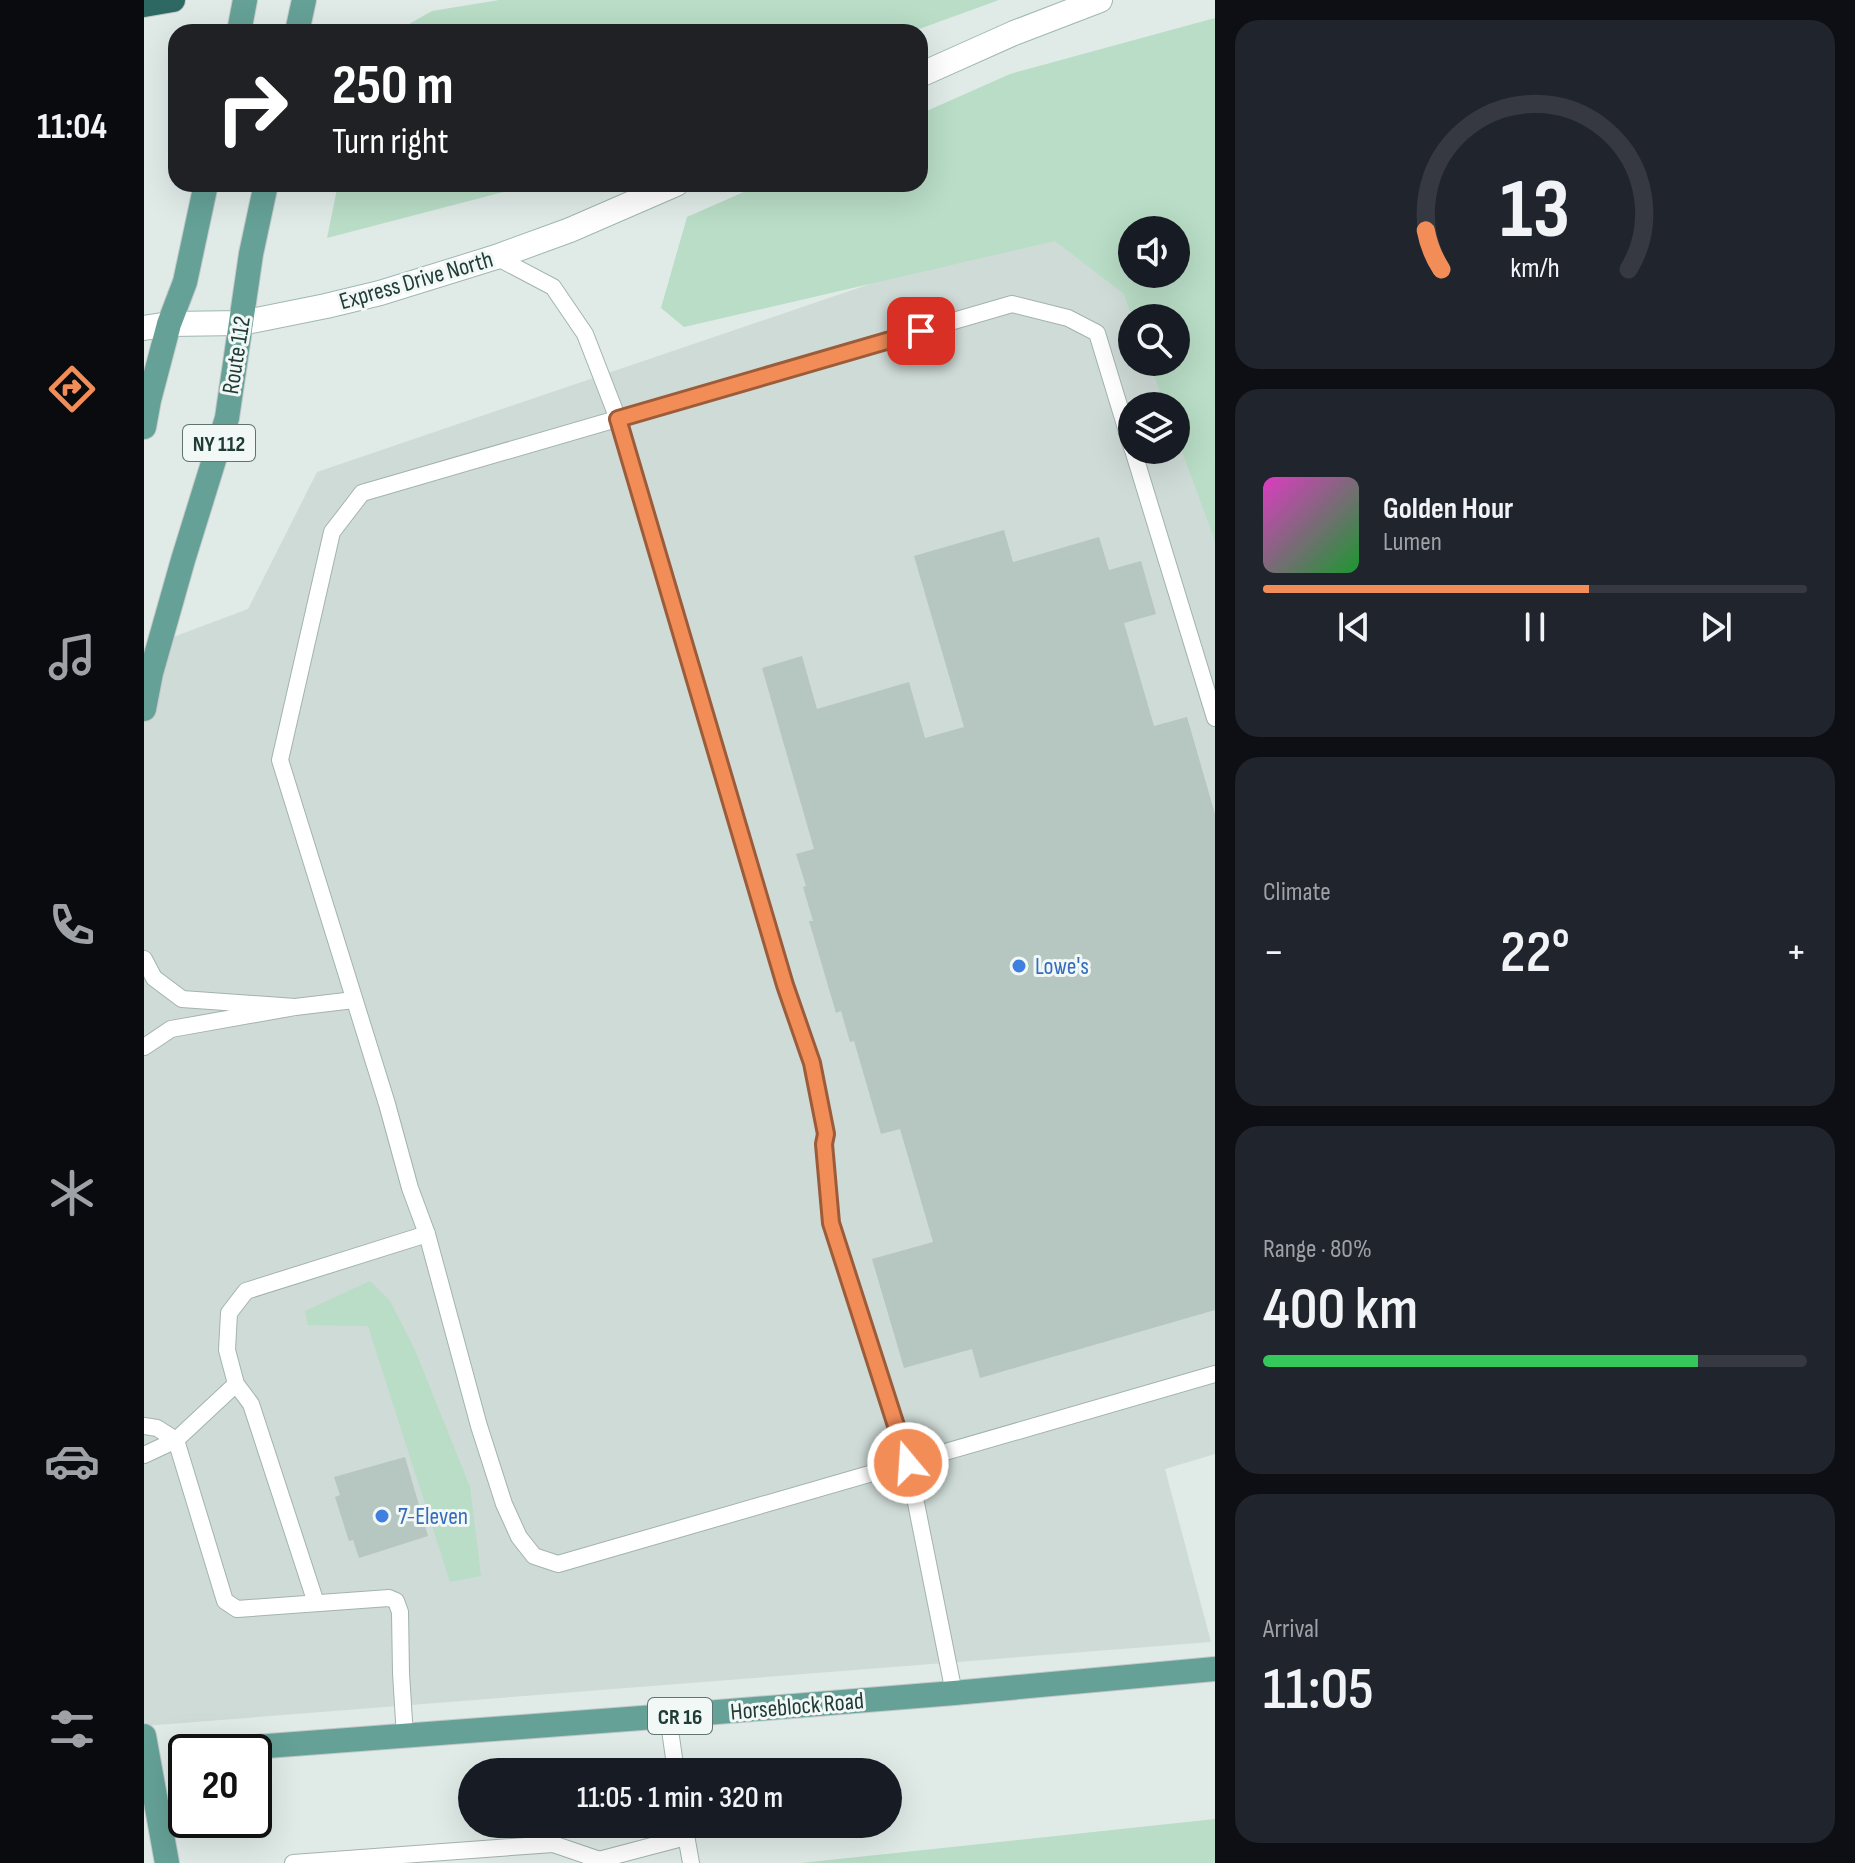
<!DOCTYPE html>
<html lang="en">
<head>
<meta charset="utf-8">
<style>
	:root { --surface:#171b24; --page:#20242c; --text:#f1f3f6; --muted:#9ea1a6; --line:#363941; --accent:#f28d58 }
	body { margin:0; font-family:"Sofia Sans Condensed",sans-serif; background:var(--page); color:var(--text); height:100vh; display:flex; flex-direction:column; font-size:30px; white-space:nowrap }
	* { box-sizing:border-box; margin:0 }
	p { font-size:26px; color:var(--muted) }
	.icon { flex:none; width:44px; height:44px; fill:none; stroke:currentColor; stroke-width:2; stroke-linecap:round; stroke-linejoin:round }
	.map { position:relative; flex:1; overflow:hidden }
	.sheet { display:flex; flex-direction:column; gap:20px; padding:20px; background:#0d0f14; width:640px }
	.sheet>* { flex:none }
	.banner { position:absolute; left:24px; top:24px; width:760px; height:168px; border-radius:24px; box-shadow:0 8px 32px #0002; background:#202124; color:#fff; overflow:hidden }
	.tools { position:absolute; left:974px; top:216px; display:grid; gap:16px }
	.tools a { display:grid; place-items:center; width:72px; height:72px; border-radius:50%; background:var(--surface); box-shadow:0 8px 32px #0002; font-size:40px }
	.speed { position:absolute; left:24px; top:1734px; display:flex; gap:16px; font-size:40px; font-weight:700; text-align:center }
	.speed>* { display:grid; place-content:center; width:104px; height:104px; border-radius:50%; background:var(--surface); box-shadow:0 8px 32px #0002; line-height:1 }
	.speed .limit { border:4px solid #111; border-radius:12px; background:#fff; color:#111 }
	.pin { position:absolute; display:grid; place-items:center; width:68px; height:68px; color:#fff; margin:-34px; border-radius:16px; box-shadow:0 4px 12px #0006 }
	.me { position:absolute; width:88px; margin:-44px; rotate:342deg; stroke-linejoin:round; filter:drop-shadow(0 0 6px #0008) }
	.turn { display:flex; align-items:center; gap:28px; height:168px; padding:0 32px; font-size:36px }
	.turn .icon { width:104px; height:104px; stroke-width:2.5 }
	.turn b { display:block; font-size:56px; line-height:68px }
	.big { font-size:60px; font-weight:600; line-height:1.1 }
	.sheet .tile { flex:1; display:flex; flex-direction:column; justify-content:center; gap:12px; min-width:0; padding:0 28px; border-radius:24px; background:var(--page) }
	.sheet .dial { align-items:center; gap:0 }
	.dial svg { height:208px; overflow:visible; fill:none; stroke:var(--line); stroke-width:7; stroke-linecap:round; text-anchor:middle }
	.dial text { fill:var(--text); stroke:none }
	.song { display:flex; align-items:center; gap:24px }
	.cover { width:96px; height:96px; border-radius:12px; background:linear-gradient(135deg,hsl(310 70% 55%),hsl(130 70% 35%)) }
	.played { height:8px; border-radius:4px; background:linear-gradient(90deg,var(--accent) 60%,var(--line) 60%) }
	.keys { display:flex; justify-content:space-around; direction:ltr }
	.heat { display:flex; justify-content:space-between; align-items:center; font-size:44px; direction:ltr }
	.charge { height:12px; border-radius:6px; background:linear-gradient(90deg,#34c759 80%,var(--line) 0) }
	.trip { position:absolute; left:314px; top:1758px; width:444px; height:80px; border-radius:40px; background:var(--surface); box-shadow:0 8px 32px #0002; font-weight:600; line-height:80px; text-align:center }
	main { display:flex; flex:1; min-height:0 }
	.tab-bar { display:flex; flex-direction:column; width:144px; justify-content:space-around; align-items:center; background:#090b0e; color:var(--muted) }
	.tab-bar .icon { width:56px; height:56px }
	.tab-bar .active { color:var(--accent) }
	.tab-bar b { font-size:36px; color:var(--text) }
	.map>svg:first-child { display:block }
	.built { fill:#cfdbd7; fill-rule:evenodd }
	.green { fill:#b9ddc6; fill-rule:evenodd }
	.building { fill:#b6c6c1 }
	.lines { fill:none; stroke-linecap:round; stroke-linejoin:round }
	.lane-casing { stroke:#a3b3af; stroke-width:18 }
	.secondary-casing { stroke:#9fb7b1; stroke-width:26 }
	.primary-casing { stroke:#c1c8c7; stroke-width:26 }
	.highway-casing { stroke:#c1c8c7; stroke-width:26 }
	.lane { stroke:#fff; stroke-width:16 }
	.secondary { stroke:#fff; stroke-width:24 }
	.primary { stroke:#65a197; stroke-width:24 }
	.highway { stroke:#2d6862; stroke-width:24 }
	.route-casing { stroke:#9d5c39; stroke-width:20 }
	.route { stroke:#f28d58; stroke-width:14 }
	.shop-dot { fill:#3f7fe0; stroke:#f1f8f5; stroke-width:3 }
	.labels { text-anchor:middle; stroke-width:6; stroke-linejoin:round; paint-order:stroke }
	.shield { fill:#f1f8f5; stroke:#5f7470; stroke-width:2 }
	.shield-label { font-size:22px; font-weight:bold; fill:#213c37 }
	.street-label { font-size:24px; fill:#213c37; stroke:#f1f8f5 }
	.shop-label { font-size:24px; fill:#366cbe; stroke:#f1f8f5; text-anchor:start }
</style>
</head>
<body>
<main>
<nav class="tab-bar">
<b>11:04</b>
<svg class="icon active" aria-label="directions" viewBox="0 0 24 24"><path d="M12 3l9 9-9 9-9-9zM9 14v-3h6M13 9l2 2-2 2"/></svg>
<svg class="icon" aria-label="music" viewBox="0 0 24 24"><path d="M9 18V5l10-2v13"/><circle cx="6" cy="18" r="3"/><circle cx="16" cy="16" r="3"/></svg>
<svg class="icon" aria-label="phone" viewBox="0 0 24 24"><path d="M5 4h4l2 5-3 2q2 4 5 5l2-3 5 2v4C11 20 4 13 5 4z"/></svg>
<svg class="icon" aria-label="climate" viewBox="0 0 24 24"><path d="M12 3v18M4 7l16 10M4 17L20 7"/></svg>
<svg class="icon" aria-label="car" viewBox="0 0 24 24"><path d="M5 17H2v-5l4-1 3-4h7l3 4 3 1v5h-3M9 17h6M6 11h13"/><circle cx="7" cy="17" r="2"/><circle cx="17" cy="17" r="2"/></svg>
<svg class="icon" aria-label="filters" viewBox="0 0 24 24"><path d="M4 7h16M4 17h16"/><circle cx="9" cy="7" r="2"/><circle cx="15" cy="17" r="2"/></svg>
</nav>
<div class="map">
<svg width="1071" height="1863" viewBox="0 0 1071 1863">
	<rect width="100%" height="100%" fill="#e0ebe8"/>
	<path class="built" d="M908,222l101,96h-21v44h34l49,166v926l-50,15 46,173 -1067,84v-1078l104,-39 69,-137zM988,406h44v44h-44z"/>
	<g class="green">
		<path d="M355,0h500l-88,32h-516l37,-21z"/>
		<path d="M1071,18v523l-39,-106v-29h-11l-16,-44h27v-44h-44l-8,-24 -69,-53 -371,86 -23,-19 26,-91 75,-33h158v-70l90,-40zM1032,230v44h-44v-44z"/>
		<path d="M194,184h196l-207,54z"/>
		<path d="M226,1281l20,20 25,49 55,137 11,89 -31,6 -82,-256 -60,-1 -3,-14z"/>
		<path d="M1071,1819v44h-414z"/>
	</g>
	<g class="building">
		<path d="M860,530l9,32 86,-25 10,33 32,-9 15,53 -32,9 30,103 33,-9 28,97v496l-235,68 -8,-29 -68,19 -32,-109 61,-17 -33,-113 -19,5 -27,-93 -4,1 -9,-31 -5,2 -27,-92h4l-10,-34 3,-1 -10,-32 18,-5 -52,-181 40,-12 15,53 92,-27 16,56 39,-11 -50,-171z"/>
		<path d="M261,1457l23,79 -69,22 -6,-18 -4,1 -14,-44 5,-2 -6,-18z"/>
	</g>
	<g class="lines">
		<g class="lane-casing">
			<g id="lane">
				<path d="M352,257l57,30 32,47 33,85 167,566 27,78 14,71 -2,10 7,79 77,240 46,230"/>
				<path d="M988,448l-35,-115 -29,-15 -56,-14 -650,189 -30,39 -52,228 107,344 23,84 17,46 52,192 25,78 15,33 15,19 24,8 657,-190"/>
				<path d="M989,450l82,268"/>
				<path d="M0,959l10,19 28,21 113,8 -124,22 -27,18"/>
				<path d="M151,1007l59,-7"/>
				<path d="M0,1426l13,2 19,12 49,161 12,8 152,-11 7,3 4,11 1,61 4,64"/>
				<path d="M0,1455l32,-15 60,-56"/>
				<path d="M172,1603l-65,-199 -15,-20 -9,-34 2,-37 17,-22 181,-57"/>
				<path d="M524,1716l8,56"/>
				<path d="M540,1824l7,39"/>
				<path d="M447,1862l95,-25"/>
				<path d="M149,1863l260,-19 47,16"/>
			</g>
		</g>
		<g class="secondary-casing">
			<g id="secondary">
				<path d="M776,75l94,-42 86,-33"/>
				<path d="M0,328l25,-4 72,-1 85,-17 54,-13 116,-36 74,-27 106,-46"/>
			</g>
		</g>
		<g class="primary-casing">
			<g id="primary">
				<path d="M95,32l6,-32"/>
				<path d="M153,32l7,-32"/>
				<path d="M0,427l5,-27 20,-76 16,-42 21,-98"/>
				<path d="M0,709l7,-36 32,-113 44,-142 24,-164 15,-70"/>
				<path d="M0,1736l23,127"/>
				<path d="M43,1752l481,-36 286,-23 261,-24"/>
			</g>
		</g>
		<g class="highway-casing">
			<path id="highway" d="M0,5l29,-5"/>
		</g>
		<use href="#lane" class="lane"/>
		<use href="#secondary" class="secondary"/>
		<use href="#primary" class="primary"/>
		<use href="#highway" class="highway"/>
	</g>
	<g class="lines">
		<g class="route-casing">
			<path id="route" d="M764,1463l-77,-240 -7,-79 2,-10 -14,-71 -27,-78 -167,-566 303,-88"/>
		</g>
		<use href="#route" class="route"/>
	</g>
	<g class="shop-dot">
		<circle cx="875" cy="966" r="8"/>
		<circle cx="238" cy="1516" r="8"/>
	</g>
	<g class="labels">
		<g class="shield">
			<rect x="39" y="425" width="72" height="36" rx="6"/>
			<rect x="504" y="1698" width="64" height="36" rx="6"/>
		</g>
		<g class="shield-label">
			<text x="75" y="451">NY 112</text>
			<text x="536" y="1724">CR 16</text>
		</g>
		<g class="street-label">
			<text transform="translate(272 280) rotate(-16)" y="8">Express Drive North</text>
			<text transform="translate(92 355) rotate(-81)" y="8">Route 112</text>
			<text transform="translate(653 1706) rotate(-5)" y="8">Horseblock Road</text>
		</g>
		<g class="shop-label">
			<text x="891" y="974">Lowe's</text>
			<text x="254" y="1524">7-Eleven</text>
		</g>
	</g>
</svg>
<div class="tools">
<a><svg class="icon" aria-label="sound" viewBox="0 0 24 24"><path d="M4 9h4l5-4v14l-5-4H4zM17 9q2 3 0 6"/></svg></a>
<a><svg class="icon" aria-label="search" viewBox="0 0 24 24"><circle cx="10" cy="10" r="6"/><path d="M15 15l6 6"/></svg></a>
<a><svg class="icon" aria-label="layers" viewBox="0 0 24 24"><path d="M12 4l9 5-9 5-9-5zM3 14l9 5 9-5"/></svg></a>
</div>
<div class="speed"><div class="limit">20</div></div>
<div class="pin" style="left:777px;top:331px;background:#d93025"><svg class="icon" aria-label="arrive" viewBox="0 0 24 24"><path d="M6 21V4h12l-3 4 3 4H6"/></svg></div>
<svg class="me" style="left:764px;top:1463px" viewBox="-20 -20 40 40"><circle r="17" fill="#f28d58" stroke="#fff" stroke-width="3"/><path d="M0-11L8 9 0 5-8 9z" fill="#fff"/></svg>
<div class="trip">11:05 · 1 min · 320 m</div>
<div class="banner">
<div class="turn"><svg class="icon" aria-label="right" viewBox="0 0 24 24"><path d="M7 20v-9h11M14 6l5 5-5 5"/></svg><div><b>250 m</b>Turn right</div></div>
</div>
</div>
<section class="sheet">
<div class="tile dial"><svg viewBox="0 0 100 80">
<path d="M14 69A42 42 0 1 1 86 69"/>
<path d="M14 69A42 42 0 0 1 8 54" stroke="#f28d58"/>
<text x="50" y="56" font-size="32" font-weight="700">13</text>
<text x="50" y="72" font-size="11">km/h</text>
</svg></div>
<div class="tile">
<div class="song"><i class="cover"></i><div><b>Golden Hour</b><p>Lumen</p></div></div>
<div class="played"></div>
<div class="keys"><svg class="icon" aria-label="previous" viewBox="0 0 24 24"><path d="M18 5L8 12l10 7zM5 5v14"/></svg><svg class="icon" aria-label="pause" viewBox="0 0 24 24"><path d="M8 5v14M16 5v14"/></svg><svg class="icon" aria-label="next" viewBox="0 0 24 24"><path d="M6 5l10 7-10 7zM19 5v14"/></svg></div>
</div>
<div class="tile"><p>Climate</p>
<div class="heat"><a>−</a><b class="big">22°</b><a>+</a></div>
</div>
<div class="tile"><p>Range · 80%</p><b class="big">400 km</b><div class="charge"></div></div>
<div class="tile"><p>Arrival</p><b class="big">11:05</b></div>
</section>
</main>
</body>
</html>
